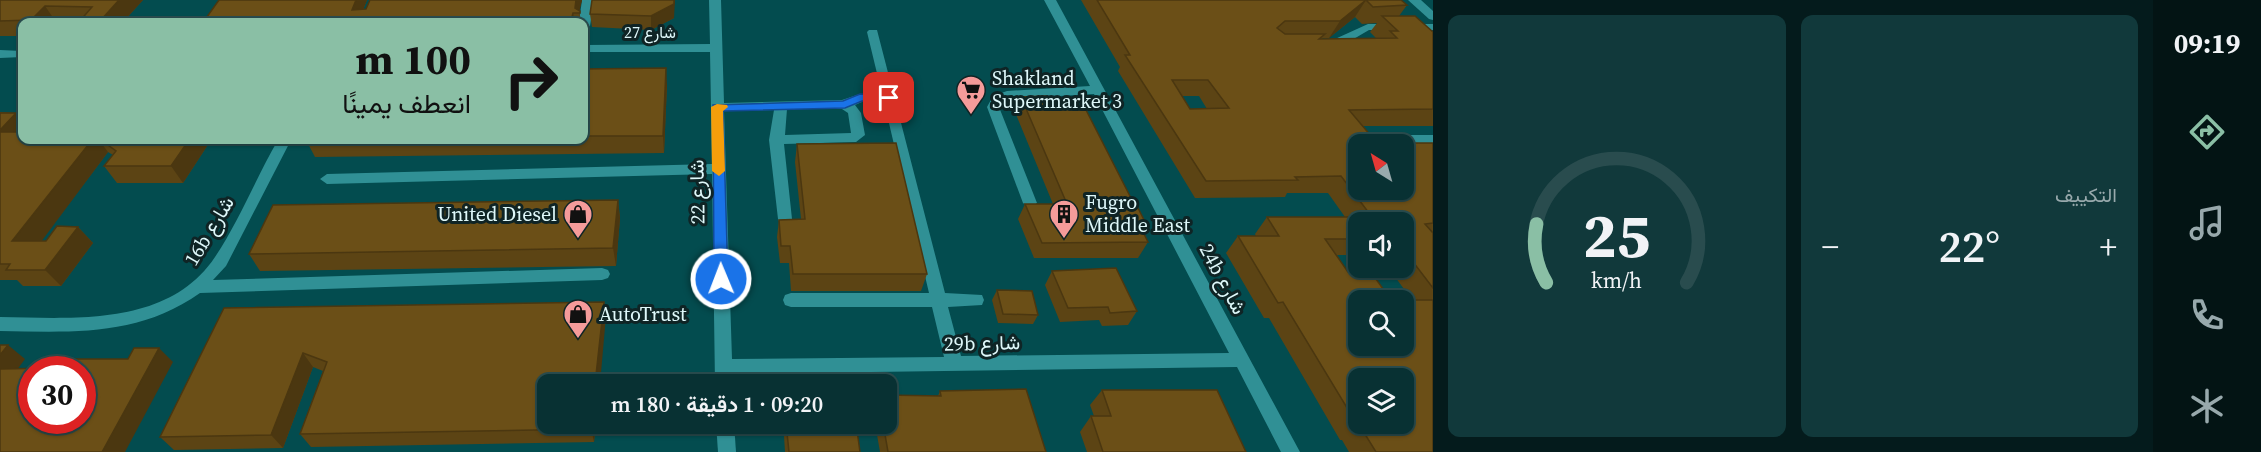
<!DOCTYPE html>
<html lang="ar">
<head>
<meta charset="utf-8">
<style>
	:root { --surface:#083133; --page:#11393b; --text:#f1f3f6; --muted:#98a9ac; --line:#294c4e; --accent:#8abfa5 }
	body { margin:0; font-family:"Source Serif 4",Vazirmatn,serif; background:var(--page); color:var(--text); direction:rtl; height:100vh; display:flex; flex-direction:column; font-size:22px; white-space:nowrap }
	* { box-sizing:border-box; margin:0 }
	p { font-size:20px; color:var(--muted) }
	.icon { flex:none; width:33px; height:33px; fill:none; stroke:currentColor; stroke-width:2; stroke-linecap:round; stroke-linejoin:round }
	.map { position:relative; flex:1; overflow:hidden; direction:ltr }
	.drawer { display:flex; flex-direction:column; gap:15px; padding:15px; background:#041b1c; width:720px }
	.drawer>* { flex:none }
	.banner { position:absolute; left:18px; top:18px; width:570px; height:126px; border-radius:12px; box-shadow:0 2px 4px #0004,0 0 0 2px var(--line); direction:rtl; background:#8abfa5; color:#111; overflow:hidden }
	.needle { width:39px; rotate:323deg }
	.tools { position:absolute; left:1348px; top:134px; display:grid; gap:12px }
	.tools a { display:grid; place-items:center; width:66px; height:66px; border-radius:12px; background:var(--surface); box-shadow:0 2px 4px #0004,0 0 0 2px var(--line); font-size:30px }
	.speed { position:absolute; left:18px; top:356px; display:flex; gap:12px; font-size:30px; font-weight:700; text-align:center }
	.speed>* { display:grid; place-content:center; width:78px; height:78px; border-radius:50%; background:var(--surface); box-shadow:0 2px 4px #0004,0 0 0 2px var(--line); line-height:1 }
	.speed .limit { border:9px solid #d22; background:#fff; color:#111 }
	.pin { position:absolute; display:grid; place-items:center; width:51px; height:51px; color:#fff; margin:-26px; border-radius:12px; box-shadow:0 3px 9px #0006 }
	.me { position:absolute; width:66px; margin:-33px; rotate:359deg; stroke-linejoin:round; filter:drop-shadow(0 0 4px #0008) }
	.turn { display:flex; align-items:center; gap:21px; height:126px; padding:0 18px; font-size:27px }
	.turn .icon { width:78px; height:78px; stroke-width:2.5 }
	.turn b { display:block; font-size:42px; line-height:51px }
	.big { font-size:45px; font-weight:600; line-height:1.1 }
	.drawer .card { flex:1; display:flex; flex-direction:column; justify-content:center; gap:9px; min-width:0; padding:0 21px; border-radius:12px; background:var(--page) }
	.drawer .dial { align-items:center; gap:0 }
	.dial svg { height:156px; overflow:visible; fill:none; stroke:var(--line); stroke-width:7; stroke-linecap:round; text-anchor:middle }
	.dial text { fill:var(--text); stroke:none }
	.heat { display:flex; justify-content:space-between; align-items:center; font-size:33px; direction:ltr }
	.drawer .tiles { flex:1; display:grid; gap:15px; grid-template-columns:repeat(2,1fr) }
	.trip { position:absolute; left:537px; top:374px; width:360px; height:60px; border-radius:12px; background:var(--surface); box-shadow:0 2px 4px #0004,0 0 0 2px var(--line); font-weight:600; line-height:60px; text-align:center; direction:rtl }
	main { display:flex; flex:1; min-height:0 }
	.tabs { display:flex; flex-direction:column; width:108px; justify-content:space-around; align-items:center; background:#031414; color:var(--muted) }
	.tabs .icon { width:42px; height:42px }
	.tabs .active { color:var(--accent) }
	.tabs b { font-size:27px; color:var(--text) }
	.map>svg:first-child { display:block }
	.built { fill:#034c4f; fill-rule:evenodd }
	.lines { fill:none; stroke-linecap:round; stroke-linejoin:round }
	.minor { fill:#309095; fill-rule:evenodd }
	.wall { fill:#5c4414; fill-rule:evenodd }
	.shaded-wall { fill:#4b3710 }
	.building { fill:#6b4f17; stroke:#4b3710; stroke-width:1.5; fill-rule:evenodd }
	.route { fill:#1a73e8; stroke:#114b97; stroke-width:1.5 }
	.slow { fill:#f59e0b }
	.labels { text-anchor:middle; stroke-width:6; stroke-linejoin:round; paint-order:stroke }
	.far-street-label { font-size:16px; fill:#dff8fa; stroke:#0f2425 }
	.poi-label { font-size:20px; fill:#dff8fa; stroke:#0f2425; text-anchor:start }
	.street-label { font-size:20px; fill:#dff8fa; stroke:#0f2425 }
</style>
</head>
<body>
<main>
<nav class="tabs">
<b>09:19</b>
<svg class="icon active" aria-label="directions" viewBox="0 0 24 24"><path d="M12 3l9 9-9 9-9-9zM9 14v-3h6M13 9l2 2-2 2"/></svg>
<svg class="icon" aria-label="music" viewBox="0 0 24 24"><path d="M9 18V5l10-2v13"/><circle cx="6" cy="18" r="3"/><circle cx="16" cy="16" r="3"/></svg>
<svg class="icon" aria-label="phone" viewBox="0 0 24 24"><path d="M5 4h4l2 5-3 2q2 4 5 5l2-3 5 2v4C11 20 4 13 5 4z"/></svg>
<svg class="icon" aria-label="climate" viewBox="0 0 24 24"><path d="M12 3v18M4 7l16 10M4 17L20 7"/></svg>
</nav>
<section class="drawer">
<div class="tiles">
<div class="card"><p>التكييف</p>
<div class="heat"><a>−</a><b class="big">22°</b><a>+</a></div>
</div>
<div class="card dial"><svg viewBox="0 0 100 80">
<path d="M14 69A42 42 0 1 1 86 69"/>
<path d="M14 69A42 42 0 0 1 9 39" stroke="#8abfa5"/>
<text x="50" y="56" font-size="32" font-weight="700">25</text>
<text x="50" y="72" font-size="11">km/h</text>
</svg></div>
</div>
</section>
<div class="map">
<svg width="1433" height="452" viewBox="0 0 1433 452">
	<rect width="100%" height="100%" fill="#0b4144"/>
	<path class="built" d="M0,0h1433v452h-1433zM22,22h562v118h-562zM1359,144h45v45h-45zM1359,222h45v45h-45zM1359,300h45v45h-45zM32,369h50v51h-50zM1359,378h45v45h-45zM548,384h338v39h-338z"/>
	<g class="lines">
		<g class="minor">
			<path d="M582,0h12l-4,26 -6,3v-7h-5z"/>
			<path d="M709,0h12l3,103 118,-3 18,-6h22l-15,-62 2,-2h8l68,263 37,2 2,5 -2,5 -34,2 13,49 268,-3 -135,-259 -86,5 -7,5 -2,3 38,96 -7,5 -7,-5 -36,-96 6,-11 14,-5 83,-5 -46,-86h12l244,452h-19l-44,-85 -504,7v10h-18l-3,-210 -385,10 -7,-5 7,-5 385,-10 -2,-112h-126v-7l126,-1zM862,102h22l45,191h-138l-6,2 -2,5 2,5 6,2h141l12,50 -212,2 -8,-248 50,-1 -5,30 9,79 2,4h10l2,-4 -8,-75 72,-2 9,-7 -4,-22 -6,-8zM787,109h55l6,4 3,20 -66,2z"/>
			<path d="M1408,0h13l12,11v9l-4,-1z"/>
			<path d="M1368,24h65v6h-64l-24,14 -15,4 -6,-4z"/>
			<path d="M0,50l22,1v6l-22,1z"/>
			<path d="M1357,135h76v10l-81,-2 -2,-3z"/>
			<path d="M278,140h13l-65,126 -13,14 389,-12 6,2 2,4 -2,4 -6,2 -402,13c-62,44 -128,39 -200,38v-14c74,1 168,10 215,-60 23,-34 42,-81 63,-117z"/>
			<path d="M716,423h18l2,29h-18z"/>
		</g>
	</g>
	<g class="wall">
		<path d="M0,0h143l-20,22h-101v14h-22z"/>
		<path d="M219,0h148l-4,10 219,-10 -3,10 2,12h-376l-1,-1z"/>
		<path d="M592,0l82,18 -23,12 -59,-3 -2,-13z"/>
		<path d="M1081,0h320l6,5 -8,11 34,16v94h-70l14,17h56v309h-84l-7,-12h-2l-71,-122h-5l-38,-65 12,-17h18l-1,-2 12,-17h78l-17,-24h-41l-2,4 -90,1 -77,-127 2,-4zM1355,17l7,7 15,-1 -7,9 6,6 -54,1 1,-1h6zM1182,96h17l8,13h-17zM1359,222h45v45h-45zM1337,255h9l12,17 32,-2 22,30h-21l-43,-28z"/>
		<path d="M584,69l83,16 -3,68 -349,4 -9,-17h278z"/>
		<path d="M1021,97l31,12 82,95 13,22 -4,7 5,9 -10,16h-104l-16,-39 7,-15h28l-38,-92z"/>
		<path d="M0,112l16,1 6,7v20h189l-28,43h-66l-13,-17 9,-11 -5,-3 -67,89h5l32,-14 15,16 -32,43h-38l-6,-6h-17z"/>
		<path d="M797,144l130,130 -6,17h-130l-2,-28h-9l-3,-26 2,-17 22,-1 -6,-57z"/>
		<path d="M618,200l2,18 -4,48 -356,5 -11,-17z"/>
		<path d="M1052,271l85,40 -9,14 -26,1 -3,-6 -39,2 -15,-37z"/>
		<path d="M997,290l41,25 -5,9 -35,-1 -6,-23z"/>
		<path d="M604,302l2,14 -58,107h48l-2,19 -283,5 -11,-13 23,-63 -10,-4 -30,81 -109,2 -14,-13 64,-129z"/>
		<path d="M1102,390l144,62h-159l-7,-20 11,-16h3l-4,-11z"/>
		<path d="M940,391l106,61h-166l-5,-29h11l52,-27z"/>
		<path d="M786,423l74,29h-75l-1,-16z"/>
	</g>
	<g class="shaded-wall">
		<path d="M119,0h24l-20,22h-23v-1z"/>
		<path d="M356,0h11l-9,22 -6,-12z"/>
		<path d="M576,0h6l-3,13 -4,-5z"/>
		<path d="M674,0h1l-1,18 -23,12v-14z"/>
		<path d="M1366,0l-11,17 -26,21 11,-17z"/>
		<path d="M45,6l11,16h-23l-2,-2z"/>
		<path d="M573,13l1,9h-3v-1z"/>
		<path d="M666,68l1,17 -3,68 -1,-17z"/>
		<path d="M16,113l6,7v18l-22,-5v-3z"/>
		<path d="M92,140h7l9,12 -79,106 -17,-17z"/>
		<path d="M189,140h22l-28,43 -12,-17z"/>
		<path d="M618,200l2,18 -4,48 -3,-18z"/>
		<path d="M78,227l15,16 -32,43 -16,-16z"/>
		<path d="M604,302l2,14 -6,68h-5z"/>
		<path d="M8,345l17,14 -14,19 -11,-4v-19z"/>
		<path d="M159,348l14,14 -48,90h-23z"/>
		<path d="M303,353l10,14 -30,81 -12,-13z"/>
		<path d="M592,423h4l-2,19 -3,-13z"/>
	</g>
	<g class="building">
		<path d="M0,0h119l-19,21 -21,1 13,-15 -47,-1 -14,14 -31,1z"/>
		<path d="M219,0h137l-4,10 14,-1 4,-9h206l-1,8 5,3v2h-7l-2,8h-23l1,-4 -131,3 -1,2 -213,-1z"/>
		<path d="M592,0h82v4l-23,12 -61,-2z"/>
		<path d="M1097,0h304l6,5 -34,2 -7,-7 -26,21h-55l-8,7 8,6h40l-6,5 78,-1 -7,-7h8l-16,-15h33l18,16v77l-84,1 28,33h56v80l-8,1 8,9v55l-26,-34h-3v-32h-45v17h-34l23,33h23l20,28h-32v45h45v-45h29v152h-57l-16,-26h-2l-75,-124 -5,1 -40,-67h41l-12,-19h105l-31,-41 -46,1 3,3 -92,1 -81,-126h5zM1172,80h36l21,28 -39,1zM1359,144h45v45h-45zM1359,378h45v45h-45z"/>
		<path d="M666,68l-3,68h-79v-67z"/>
		<path d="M1046,96l6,13 33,-1 49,96h2l11,22h-7l8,16 -106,1 -17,-39h42l-46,-107z"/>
		<path d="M0,113h16l-16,17z"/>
		<path d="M0,132h22v8h70l-80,101h34l11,-15 21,1 -33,43h-39l4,-6h-10z"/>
		<path d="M101,140h88l-18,26h-67l12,-15z"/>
		<path d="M896,143l31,131h-134l-3,-28h-9l-2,-26 26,-1 -8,-75z"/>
		<path d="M618,200l-5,48 -364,6 24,-49z"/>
		<path d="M1116,268l21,43 -27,2 -2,-6 -40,1 -16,-37z"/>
		<path d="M997,290l35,1 6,24 -35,-1z"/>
		<path d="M604,302l-9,82h-47v39h44l-1,6 -291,5 27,-72 -24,-9 -32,82 -111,2 64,-129z"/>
		<path d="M0,345h8l-8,10z"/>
		<path d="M134,348h25l-57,104h-102v-83l51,-1 6,-9h71zM32,369h50v51h-50z"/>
		<path d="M1026,389l20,63h-158l-5,-29h3v-28l55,1 -1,-5z"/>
		<path d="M1102,390h115l29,62h-143l-12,-36h20z"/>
		<path d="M786,423h70l4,29h-71z"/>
	</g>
	<path class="route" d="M860,94l29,1 6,3 -6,4 -27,-1 -17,7 -122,3 5,168 -2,4h-10l-2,-4 -1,-174 130,-4z"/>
	<path class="slow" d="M717,104l10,1 1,2 -5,4 2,60 -6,5 -7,-5 -1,-64z"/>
	<defs>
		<g id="supermarket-pin" transform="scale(1.5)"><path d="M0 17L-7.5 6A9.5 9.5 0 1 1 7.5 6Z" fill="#f59b9a" stroke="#0f2425"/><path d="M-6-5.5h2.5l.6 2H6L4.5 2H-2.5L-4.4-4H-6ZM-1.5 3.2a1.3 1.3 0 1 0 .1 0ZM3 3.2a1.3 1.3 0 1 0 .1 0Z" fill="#111"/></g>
		<g id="shop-pin" transform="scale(1.5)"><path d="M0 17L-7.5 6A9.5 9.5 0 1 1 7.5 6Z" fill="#f59b9a" stroke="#0f2425"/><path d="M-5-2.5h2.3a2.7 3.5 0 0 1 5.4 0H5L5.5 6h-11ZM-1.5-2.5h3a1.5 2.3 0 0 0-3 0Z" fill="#111"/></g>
		<g id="building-pin" transform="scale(1.5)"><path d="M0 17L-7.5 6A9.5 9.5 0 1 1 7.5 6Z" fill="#f59b9a" stroke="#0f2425"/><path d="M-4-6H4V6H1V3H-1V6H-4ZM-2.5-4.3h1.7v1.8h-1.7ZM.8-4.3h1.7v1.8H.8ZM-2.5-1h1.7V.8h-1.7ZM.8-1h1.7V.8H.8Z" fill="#111"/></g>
	</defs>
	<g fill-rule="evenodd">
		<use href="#supermarket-pin" x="971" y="90"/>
		<use href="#shop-pin" x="578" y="214"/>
		<use href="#building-pin" x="1064" y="214"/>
		<use href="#shop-pin" x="578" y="314"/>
	</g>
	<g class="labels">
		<g class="far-street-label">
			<text x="650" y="38">شارع 27</text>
		</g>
		<g class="poi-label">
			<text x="992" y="85">Shakland<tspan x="992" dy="23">Supermarket 3</tspan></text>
			<text x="1085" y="209">Fugro<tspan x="1085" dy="23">Middle East</tspan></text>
			<text x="557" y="221" text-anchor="end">United Diesel</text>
			<text x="599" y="321">AutoTrust</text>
		</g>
		<g class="street-label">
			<text transform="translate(697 192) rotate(-91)" y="7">شارع 22</text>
			<text transform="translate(209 231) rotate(-59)" y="7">16b شارع</text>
			<text transform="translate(1223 279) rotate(62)" y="7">24b شارع</text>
			<text transform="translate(982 343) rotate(-1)" y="7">29b شارع</text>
		</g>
	</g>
</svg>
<div class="tools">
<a><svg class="needle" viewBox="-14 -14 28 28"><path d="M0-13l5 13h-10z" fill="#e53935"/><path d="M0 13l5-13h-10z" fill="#98a9ac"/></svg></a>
<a><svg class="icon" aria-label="sound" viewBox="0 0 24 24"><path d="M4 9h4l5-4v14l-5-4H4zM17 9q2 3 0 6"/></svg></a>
<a><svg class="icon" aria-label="search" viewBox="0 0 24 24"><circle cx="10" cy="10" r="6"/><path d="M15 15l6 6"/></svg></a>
<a><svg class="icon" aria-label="layers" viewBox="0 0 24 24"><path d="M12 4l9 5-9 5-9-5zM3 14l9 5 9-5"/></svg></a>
</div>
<div class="speed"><div class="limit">30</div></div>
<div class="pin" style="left:889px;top:98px;background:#d93025"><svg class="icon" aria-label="arrive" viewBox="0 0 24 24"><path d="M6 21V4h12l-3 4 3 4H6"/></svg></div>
<svg class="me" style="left:721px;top:279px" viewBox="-20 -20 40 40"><circle r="17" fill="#1a73e8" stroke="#fff" stroke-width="3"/><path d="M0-11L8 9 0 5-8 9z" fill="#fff"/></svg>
<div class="trip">09:20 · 1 دقيقة · 180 m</div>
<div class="banner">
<div class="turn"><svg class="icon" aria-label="right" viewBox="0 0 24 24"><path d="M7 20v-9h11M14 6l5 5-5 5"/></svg><div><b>100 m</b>انعطف يمينًا</div></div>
</div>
</div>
</main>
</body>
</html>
